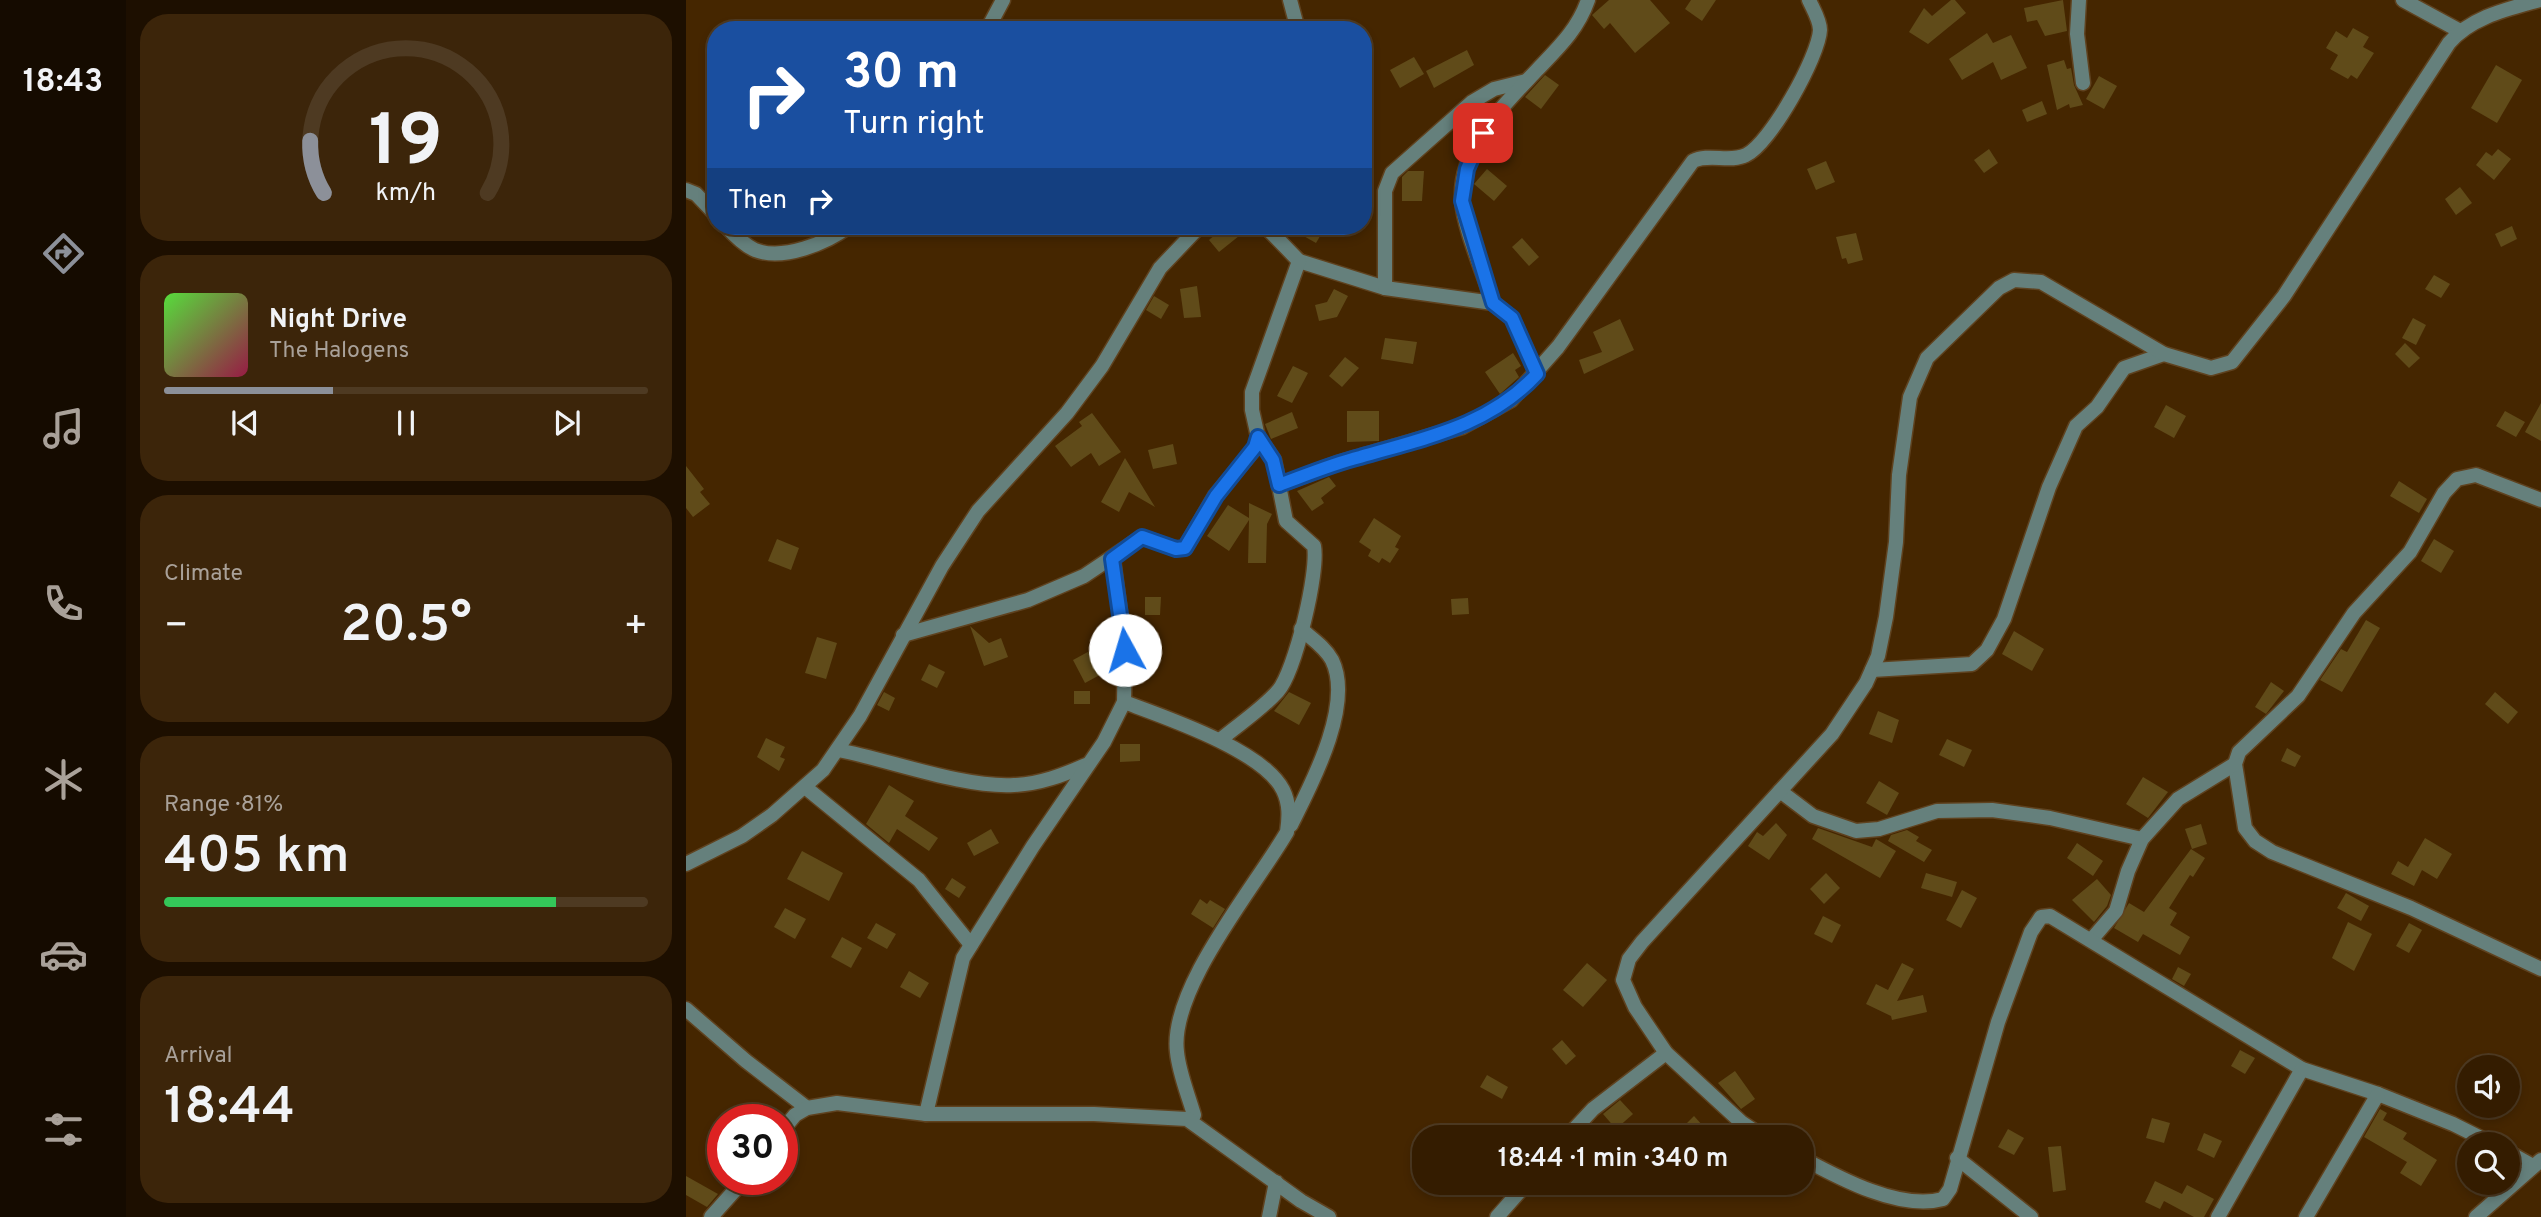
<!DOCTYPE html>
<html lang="en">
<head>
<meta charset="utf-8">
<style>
	:root { --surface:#341c00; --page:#3c250a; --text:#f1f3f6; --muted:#a9a199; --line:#4e3a22; --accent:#8c9099 }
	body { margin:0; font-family:Overpass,sans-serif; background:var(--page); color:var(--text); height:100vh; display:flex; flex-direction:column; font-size:26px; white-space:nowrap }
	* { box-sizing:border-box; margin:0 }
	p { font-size:23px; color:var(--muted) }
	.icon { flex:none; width:38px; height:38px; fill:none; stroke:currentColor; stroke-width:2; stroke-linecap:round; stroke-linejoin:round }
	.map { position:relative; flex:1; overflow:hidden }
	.panel { display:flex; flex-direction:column; gap:14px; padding:14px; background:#1d0f00; width:560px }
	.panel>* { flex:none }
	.banner { position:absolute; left:21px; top:21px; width:665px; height:214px; border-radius:28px; box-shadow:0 4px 10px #0003,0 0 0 2px var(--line); background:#1a4fa0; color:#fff; overflow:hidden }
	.fabs { position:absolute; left:1771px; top:1055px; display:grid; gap:14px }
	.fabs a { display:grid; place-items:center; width:63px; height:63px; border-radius:50%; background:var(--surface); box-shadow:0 4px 10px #0003,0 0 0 2px var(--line); font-size:35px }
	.speed { position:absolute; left:21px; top:1104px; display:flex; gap:14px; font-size:35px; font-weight:700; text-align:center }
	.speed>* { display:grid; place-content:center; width:91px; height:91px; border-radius:50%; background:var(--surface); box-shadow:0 4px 10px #0003,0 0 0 2px var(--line); line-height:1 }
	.speed .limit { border:10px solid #d22; background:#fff; color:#111 }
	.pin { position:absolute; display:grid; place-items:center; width:60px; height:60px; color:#fff; margin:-30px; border-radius:14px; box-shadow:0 4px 10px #0006 }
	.me { position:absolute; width:77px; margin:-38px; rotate:354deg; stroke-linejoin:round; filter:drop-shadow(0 0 5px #0008) }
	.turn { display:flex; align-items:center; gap:24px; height:147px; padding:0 21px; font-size:32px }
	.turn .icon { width:91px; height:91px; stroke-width:2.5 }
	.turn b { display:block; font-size:49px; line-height:60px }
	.then { display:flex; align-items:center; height:66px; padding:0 21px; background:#0003; gap:14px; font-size:26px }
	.big { font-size:52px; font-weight:600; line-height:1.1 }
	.panel .tile { flex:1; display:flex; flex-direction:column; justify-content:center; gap:10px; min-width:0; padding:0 24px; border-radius:28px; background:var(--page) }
	.panel .dial { align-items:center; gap:0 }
	.dial svg { height:182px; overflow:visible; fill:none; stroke:var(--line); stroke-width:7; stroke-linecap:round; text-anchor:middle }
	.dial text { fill:var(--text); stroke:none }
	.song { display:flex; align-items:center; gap:21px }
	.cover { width:84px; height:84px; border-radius:10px; background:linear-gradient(135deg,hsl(110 70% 55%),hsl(340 70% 35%)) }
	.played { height:7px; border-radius:4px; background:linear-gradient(90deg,var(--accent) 35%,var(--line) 35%) }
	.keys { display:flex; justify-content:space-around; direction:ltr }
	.heat { display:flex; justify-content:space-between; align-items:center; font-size:38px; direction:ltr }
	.charge { height:10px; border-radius:5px; background:linear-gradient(90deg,#34c759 81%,var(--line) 0) }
	.trip { position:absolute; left:726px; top:1125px; width:402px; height:70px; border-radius:28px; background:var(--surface); box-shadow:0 4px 10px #0003,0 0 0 2px var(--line); font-weight:600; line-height:70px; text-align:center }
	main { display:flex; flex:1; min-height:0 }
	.dock { display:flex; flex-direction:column; width:126px; justify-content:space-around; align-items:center; background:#150b00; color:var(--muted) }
	.dock .icon { width:49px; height:49px }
	.dock .current { color:var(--accent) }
	.dock b { font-size:32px; color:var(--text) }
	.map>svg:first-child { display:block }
	.building { fill:#604b19 }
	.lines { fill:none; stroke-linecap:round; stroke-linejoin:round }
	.minor-casing { stroke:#5f421f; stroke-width:17 }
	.minor { stroke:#65807c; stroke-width:14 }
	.route-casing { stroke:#114b97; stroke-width:18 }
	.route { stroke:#1a73e8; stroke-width:12 }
</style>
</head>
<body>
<main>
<nav class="dock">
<b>18:43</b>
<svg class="icon current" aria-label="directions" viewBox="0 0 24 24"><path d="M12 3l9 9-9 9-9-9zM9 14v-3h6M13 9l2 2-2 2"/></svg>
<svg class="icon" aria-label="music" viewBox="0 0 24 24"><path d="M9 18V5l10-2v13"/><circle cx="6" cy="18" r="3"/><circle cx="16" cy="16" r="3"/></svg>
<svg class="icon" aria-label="phone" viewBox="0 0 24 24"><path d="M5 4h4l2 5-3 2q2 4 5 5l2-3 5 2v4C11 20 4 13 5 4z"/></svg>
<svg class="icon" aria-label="climate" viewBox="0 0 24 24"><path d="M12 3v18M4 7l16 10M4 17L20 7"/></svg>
<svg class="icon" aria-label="car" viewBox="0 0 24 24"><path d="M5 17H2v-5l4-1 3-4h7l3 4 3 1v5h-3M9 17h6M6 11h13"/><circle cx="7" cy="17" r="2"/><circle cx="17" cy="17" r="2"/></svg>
<svg class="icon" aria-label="filters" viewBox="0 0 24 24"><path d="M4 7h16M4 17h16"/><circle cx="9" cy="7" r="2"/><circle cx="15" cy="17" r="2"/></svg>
</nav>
<section class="panel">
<div class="tile dial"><svg viewBox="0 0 100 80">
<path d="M14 69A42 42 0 1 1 86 69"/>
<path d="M14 69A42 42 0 0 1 8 46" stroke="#8c9099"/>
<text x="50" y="56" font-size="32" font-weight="700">19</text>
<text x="50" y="72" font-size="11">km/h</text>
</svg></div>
<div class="tile">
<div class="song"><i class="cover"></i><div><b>Night Drive</b><p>The Halogens</p></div></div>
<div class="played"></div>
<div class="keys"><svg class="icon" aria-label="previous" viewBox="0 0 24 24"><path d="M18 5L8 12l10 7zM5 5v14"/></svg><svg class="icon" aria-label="pause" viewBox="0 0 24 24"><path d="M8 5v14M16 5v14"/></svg><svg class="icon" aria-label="next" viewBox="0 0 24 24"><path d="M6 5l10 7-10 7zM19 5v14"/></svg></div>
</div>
<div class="tile"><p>Climate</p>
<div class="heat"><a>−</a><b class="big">20.5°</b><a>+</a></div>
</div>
<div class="tile"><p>Range · 81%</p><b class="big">405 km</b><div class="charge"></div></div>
<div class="tile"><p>Arrival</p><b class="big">18:44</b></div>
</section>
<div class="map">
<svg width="1855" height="1217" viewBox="0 0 1855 1217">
	<rect width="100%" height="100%" fill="#452600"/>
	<g class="building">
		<path d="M923,0h41l20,23 -35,30 -25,-30 -6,6 -12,-14z"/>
		<path d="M1005,0h25l-14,21 -17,-12z"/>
		<path d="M1265,0h4l11,13 -38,31 -19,-12 15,-24 8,8z"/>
		<path d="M1377,0l4,31 -22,5 -8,-16 -10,2 -3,-14z"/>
		<path d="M1667,28l16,9 -6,10 11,6 -17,26 -6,-4 -3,4 -18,-10 8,-14 -12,-7 10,-17 11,7z"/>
		<path d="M1301,33l6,10 18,-8 16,33 -26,12 -8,-18 -31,18 -13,-21z"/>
		<path d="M781,50l7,15 -40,23 -8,-17z"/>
		<path d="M728,57l10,17 -24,14 -10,-18z"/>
		<path d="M1378,60l3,9 4,-1 3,17 9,20 -13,3 -1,-4 -12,6 -10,-45z"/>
		<path d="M1810,65l26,15 -25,43 -26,-15z"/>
		<path d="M859,75l14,10 -18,24 -16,-12z"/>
		<path d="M1413,76l18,10 -13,23 -18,-10z"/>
		<path d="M1356,101l5,13 -20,8 -5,-12z"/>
		<path d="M1303,149l9,14 -14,10 -10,-13z"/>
		<path d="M1812,149l13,10 -17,21 -18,-15 10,-13 6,4z"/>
		<path d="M1140,161l9,21 -19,8 -9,-21z"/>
		<path d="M801,169l20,17 -13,15 -20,-17z"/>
		<path d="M722,171h16l-2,30h-20v-24z"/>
		<path d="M1774,187l12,16 -16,12 -11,-16z"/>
		<path d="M539,226h6l8,10 -20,16 -10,-12z"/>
		<path d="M600,226h40l-10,17z"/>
		<path d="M1826,226l5,13 -16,8 -6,-13z"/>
		<path d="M1170,233l7,27 -15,4 -2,-6 -4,1 -6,-22z"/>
		<path d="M836,238l17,19 -10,9 -17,-19z"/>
		<path d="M1748,275l16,9 -9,14 -16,-9z"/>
		<path d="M511,286l4,31 -17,1 -4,-29z"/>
		<path d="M648,289l14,7 -11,21 -18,4 -4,-16 12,-3z"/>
		<path d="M468,296l15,9 -8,14 -15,-9z"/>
		<path d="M1727,318l13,7 -10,20 -14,-7z"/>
		<path d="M934,319l14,31 -50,24 -5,-14 23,-8 -9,-20z"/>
		<path d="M699,338l32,4 -4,22 -32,-5z"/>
		<path d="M1719,343l15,15 -11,10 -14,-14z"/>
		<path d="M827,353l8,13 -6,4 4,7 -19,17 -15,-22z"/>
		<path d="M659,357l14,11 -17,19 -13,-11z"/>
		<path d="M607,366l15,7 -16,30 -15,-7z"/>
		<path d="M1855,403v38l-16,-9z"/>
		<path d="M1480,405l20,11 -12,22 -20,-11z"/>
		<path d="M661,411h32v30l-32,1z"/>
		<path d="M1819,411l20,11 -9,15 -20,-11z"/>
		<path d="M606,412l6,16 -27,11 -6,-15z"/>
		<path d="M406,413l29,39 -22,14 -8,-13 -20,14 -16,-21 27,-20 -3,-4z"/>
		<path d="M487,444l4,20 -24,5 -5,-19z"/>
		<path d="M439,458l30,49 -26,-15 -10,20 -18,-10z"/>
		<path d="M0,466l18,23 -4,3 10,12 -17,13 -7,-9z"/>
		<path d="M643,477l7,9 -15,12 3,5 -12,8 -15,-20z"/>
		<path d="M1713,481l28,18 -8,14 -29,-17z"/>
		<path d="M563,503l23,11 -5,10 -1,39h-18l1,-43 -20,31 -22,-15 21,-31 21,13z"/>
		<path d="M688,518l27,18 -6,11 4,2 -9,14 -8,-5 -3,5 -11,-7 3,-6 -12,-8z"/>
		<path d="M91,539l22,9 -8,22 -23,-9z"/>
		<path d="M1748,539l20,12 -13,22 -20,-12z"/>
		<path d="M459,597h16l-1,18h-15z"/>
		<path d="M782,598l1,16 -17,1 -1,-16z"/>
		<path d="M1680,620l14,8 -38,64 -22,-12 21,-31 6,3z"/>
		<path d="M284,626l19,17 12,-5 7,19 -24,9z"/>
		<path d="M1328,631l30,18 -12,22 -30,-17z"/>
		<path d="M131,637l20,6 -11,36 -21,-6z"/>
		<path d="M411,647l12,23 -24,13 -12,-23z"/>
		<path d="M243,664l16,8 -8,16 -16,-8z"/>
		<path d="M1585,682l13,9 -18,23 -11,-7z"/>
		<rect x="388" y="691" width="16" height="13"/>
		<path d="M198,692l11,6 -6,13 -12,-6z"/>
		<path d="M603,692l22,11 -12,22 -25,-14z"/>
		<path d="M1809,692l23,20 -10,12 -23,-20z"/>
		<path d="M1192,711l21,9 -7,23 -23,-9z"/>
		<path d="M80,738l19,9 -5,10 5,2 -6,12 -22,-14z"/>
		<path d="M1261,739l25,11 -8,17 -25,-12z"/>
		<path d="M434,744h20v17l-20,1z"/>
		<path d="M1601,748l14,8 -6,11 -14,-6z"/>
		<path d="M1457,777l25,15 -20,26 -22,-14z"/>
		<path d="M1193,781l20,12 -12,22 -21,-12z"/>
		<path d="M203,785l25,16 -9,15 33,22 -9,13 -32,-22 -8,14 -23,-19z"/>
		<path d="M1090,823l11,12 -18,25 -21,-14 9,-14 6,4z"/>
		<path d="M1515,824l6,20 -15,5 -7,-20z"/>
		<path d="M1132,828l54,19 4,-8 20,12 -16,27 -68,-39z"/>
		<path d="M305,829l8,14 -25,13 -7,-13z"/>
		<path d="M1221,830l12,7 -3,4 16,9 -8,12 -36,-21 3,-6z"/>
		<path d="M1739,838l27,16 -15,25 -15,-9 -8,16 -23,-12 7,-13 10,6z"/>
		<path d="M1391,843l26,18 -10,15 -26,-18z"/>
		<path d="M1505,849l14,9 -12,19 -3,-2 -21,33 8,5 -7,12 20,12 -10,18 -37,-21 -5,8 -24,-14 15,-25 15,9z"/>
		<path d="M116,851l41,22 -14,28 -42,-22z"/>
		<path d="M1140,873l14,15 -16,16 -14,-15z"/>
		<path d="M1240,873l31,9 -5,15 -31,-9z"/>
		<path d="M266,878l14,9 -7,11 -14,-9z"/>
		<path d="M1411,879l14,16 -4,11 -13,16 -22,-22z"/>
		<path d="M1276,890l15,8 -16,30 -15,-8z"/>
		<path d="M1660,893l23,13 -8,15 -24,-13z"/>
		<path d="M514,899l7,5 3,-4 15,9 -12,19 -22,-14z"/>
		<path d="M99,908l21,11 -11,20 -21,-12z"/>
		<path d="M1137,916l18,9 -9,18 -18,-9z"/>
		<path d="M1662,922l24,12 -18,37 -22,-13z"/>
		<path d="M190,923l20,11 -9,15 -20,-11z"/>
		<path d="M1723,923l13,7 -13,23 -13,-7z"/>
		<path d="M156,937l20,11 -11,20 -20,-11z"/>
		<path d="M901,963l20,17 -24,27 -20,-17z"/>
		<path d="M1216,963l12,6 -17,32 26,-6 4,17 -35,8 -1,-4 -25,-12 10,-20 12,6z"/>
		<path d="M1492,967l13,7 -7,12 -12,-7z"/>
		<path d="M223,971l20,12 -9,15 -20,-11z"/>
		<path d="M876,1040l14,16 -10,9 -14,-16z"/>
		<path d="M1554,1050l15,8 -10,16 -14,-8z"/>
		<path d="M1049,1071l20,28 -14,10 -23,-26z"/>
		<path d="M801,1075l21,12 -6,12 -22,-12z"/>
		<path d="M934,1100l13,14 -17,15 -13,-15z"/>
		<path d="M1694,1109l7,4 -4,7 24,13 -4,6 34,21 -16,26 -21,-13 7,-11 -43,-25z"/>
		<path d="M1008,1116l20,22h-24l-8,-10z"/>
		<path d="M1466,1118l18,5 -6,20 -18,-5z"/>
		<path d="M1322,1129l16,9 -10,17 -16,-8z"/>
		<path d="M1518,1133l18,8 -8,17 -17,-8z"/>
		<path d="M1375,1146l5,44 -13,2 -5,-45z"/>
		<path d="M0,1176l32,18 -11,13 -21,-12z"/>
		<path d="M1469,1181l27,13 5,-9 27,14 -10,18h-10l-30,-16 -4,8 -15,-7z"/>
	</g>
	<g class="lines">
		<g class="minor-casing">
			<g id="minor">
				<path d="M604,0l8,30"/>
				<path d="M1393,0l-2,34 6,49"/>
				<path d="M1717,0l57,31"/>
				<path d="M301,30l16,-30"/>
				<path d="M0,190l10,4 20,21"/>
				<path d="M40,226c8,9 18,19 29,24 28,11 72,-7 94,-24"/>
				<path d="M613,261l86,27 108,15 19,15 25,56"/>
				<path d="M699,288v-97l7,-18 80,-71 22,-13 32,-8"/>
				<path d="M807,303c-9,-30 -29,-73 -31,-103 -3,-54 43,-96 76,-131 21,-22 40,-40 50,-69"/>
				<path d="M593,485l59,-22 124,-36 49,-27 47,-53 135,-186c16,-8 37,2 53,-6 24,-11 73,-99 74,-125 0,-10 -7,-21 -11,-30"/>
				<path d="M1855,500l-65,-25 -19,4 -13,14 -34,59 -56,61 -56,83 -59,56 -4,12 10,64 10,13 17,11 139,56 130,61"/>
				<path d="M217,635l125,-35 56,-24 58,-39 34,12 9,-1 30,-52 41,-49 2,-10 -6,-27v-18l47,-131 -34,-35"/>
				<path d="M1186,670l100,-6 15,-14 17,-31 45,-132 27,-61 21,-19 27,-39 40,-14"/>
				<path d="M438,702c40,15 139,48 159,88 7,14 6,28 4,42 -32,55 -118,157 -110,220 2,21 11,42 17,63"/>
				<path d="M534,740c19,-16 41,-30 58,-49 17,-20 41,-119 36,-145l-28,-25 -12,-61 -16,-23"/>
				<path d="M152,750c52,10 125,38 176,35 26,-1 49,-10 72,-20"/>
				<path d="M119,787l114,93 52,65"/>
				<path d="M1094,791l33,25 43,15 23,-2 58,-18 55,-1 58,8 92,21"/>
				<path d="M605,825c20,-40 63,-120 41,-165 -7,-13 -21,-22 -31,-31"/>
				<path d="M0,864l56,-28 30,-21 51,-45 37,-54 82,-150 36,-55 89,-98 35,-47 58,-98 40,-42"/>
				<path d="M1406,939l24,-28 12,-40 14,-32 36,-40 57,-35"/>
				<path d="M0,1009l60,52 61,47"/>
				<path d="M240,1114l37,-156 70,-112 71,-104 20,-40 1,-52 -12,-91"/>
				<path d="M96,1131l13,-16 12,-7 30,-5 89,11h168l93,5 114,82 28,16"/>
				<path d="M880,1138l27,-29 73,-56"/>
				<path d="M1079,1138l-24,-16 -75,-69 -31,-46 -12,-27 6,-21 13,-17 190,-208 34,-51 12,-27 8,-39 10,-75 3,-67 11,-78 17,-39 72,-70 15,-8 27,2 123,72 47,14 21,-6 52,-66 165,-253c22,-26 59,-34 91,-43"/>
				<path d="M1822,1152l25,14"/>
				<path d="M1116,1158c37,20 98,53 141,41l7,-10 48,-167 33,-90 10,-15 9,-1 252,153 76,25 75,30 40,20"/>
				<path d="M1271,1158l74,59"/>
				<path d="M25,1217l33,-37"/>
				<path d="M583,1217l7,-35"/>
				<path d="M811,1217l30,-34"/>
				<path d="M1532,1217l84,-148"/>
				<path d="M1620,1217l72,-123"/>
				<path d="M1790,1217l65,-57"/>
			</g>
		</g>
		<use href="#minor" class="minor"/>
	</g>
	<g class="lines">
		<g class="route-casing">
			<path id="route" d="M439,650l-13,-91 30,-22 34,12 9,-1 31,-52 39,-49 3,-10 15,23 6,25c27,-10 53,-21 81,-28 65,-19 129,-31 177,-83l-25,-56 -19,-15 -31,-102 5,-32 16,-36"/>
		</g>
		<use href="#route" class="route"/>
	</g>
</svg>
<div class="fabs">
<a><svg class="icon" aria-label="sound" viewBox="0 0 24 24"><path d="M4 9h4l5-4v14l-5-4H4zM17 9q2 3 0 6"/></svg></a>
<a><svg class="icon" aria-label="search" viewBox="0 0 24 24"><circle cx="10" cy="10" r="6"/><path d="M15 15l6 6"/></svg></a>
</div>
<div class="speed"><div class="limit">30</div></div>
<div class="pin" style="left:797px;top:133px;background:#d93025"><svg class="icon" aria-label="arrive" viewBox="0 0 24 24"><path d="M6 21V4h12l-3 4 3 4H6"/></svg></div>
<svg class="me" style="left:439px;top:650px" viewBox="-20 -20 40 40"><circle r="19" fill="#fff"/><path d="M0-13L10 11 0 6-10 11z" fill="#1a73e8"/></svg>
<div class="trip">18:44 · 1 min · 340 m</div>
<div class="banner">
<div class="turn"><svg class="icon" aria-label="right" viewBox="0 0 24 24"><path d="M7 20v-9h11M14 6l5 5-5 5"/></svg><div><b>30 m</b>Turn right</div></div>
<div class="then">Then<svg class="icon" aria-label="right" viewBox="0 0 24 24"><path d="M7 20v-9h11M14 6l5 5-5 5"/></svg></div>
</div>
</div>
</main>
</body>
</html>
